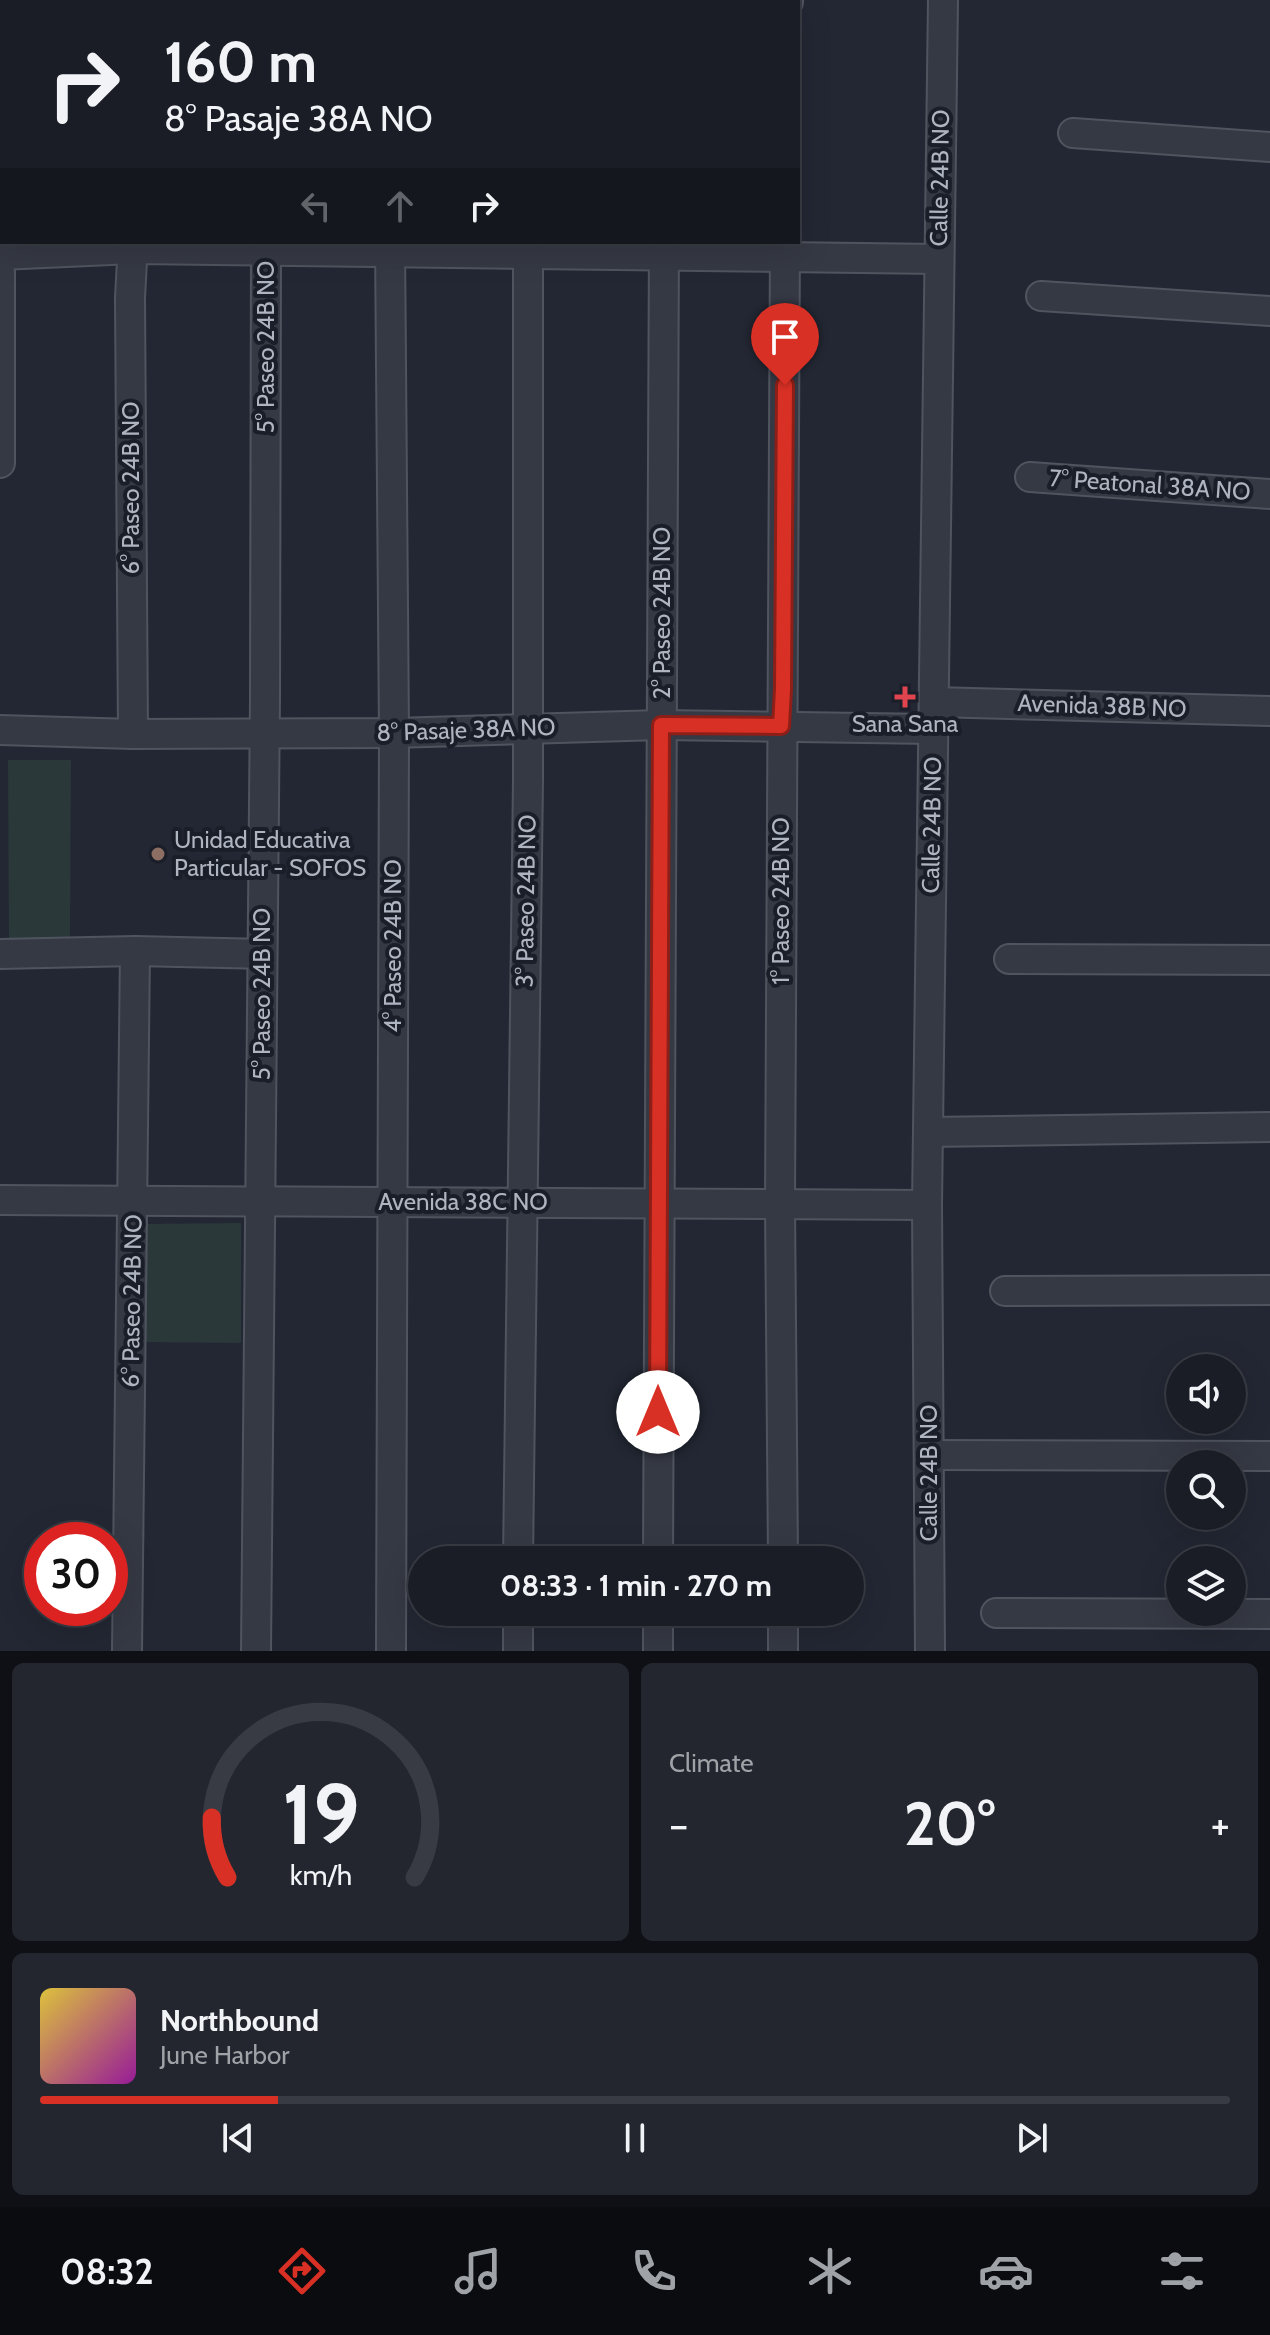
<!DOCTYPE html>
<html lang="en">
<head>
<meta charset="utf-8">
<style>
	:root { --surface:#1a1d26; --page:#23262e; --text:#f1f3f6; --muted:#9fa2a7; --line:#383b43; --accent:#d93025 }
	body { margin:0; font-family:Cabin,sans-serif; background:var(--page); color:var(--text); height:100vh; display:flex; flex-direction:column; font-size:30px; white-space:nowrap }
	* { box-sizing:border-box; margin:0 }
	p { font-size:26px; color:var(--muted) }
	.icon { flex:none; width:44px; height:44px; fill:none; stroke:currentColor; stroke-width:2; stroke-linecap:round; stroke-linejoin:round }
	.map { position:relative; height:1651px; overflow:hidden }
	.drawer { display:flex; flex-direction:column; gap:12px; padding:12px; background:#0e1015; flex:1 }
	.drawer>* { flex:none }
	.top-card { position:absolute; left:0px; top:0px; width:800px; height:244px; box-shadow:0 8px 32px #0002,0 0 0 2px var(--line); background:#1a1d26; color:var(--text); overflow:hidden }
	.buttons { position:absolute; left:1166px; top:1354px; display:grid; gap:16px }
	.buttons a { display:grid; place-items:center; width:80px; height:80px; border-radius:50%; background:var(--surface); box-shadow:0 8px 32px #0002,0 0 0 2px var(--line); font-size:40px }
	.speed { position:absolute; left:24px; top:1522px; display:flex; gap:16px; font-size:40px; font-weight:700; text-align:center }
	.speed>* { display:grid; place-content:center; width:104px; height:104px; border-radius:50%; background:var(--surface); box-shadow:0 8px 32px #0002,0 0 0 2px var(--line); line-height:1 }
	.speed .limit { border:12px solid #d22; background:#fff; color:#111 }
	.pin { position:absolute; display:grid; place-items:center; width:68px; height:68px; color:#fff; margin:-82px -34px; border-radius:50% 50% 50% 0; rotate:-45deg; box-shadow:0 0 8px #0007 }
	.pin .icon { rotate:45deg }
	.me { position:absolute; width:88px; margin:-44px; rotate:0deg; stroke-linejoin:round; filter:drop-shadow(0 0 6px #0008) }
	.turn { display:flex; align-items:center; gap:28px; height:168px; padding:0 32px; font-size:36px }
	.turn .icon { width:104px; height:104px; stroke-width:2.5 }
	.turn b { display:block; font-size:56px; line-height:68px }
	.lanes { display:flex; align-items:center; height:76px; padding:0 32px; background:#0003; justify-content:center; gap:40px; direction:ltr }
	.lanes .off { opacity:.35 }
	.big { font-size:60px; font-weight:700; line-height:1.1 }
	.drawer .card { flex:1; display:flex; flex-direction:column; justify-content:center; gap:12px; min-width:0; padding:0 28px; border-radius:12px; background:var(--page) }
	.drawer .dial { align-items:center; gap:0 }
	.dial svg { height:208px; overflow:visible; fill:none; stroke:var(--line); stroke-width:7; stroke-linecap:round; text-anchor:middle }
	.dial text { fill:var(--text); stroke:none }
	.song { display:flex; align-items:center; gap:24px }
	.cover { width:96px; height:96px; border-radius:12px; background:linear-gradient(135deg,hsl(50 70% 55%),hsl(300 70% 35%)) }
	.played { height:8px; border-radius:4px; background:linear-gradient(90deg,var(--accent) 20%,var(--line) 20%) }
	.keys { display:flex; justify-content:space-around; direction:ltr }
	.heat { display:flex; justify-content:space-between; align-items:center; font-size:44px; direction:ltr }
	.drawer .tiles { flex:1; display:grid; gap:12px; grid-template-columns:1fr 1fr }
	.card:last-child { grid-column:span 2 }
	.trip { position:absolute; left:408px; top:1546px; width:456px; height:80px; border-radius:40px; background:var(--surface); box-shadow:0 8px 32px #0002,0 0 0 2px var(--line); font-weight:700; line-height:80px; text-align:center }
	.tab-bar { display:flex; height:128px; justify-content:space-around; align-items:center; background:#0a0c0f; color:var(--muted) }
	.tab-bar .icon { width:56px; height:56px }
	.tab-bar .on { color:var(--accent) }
	.tab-bar b { font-size:36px; color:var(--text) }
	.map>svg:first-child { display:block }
	.green { fill:#2a383a }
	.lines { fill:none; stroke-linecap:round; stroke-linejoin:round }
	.minor-casing { stroke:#4f545f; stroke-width:32 }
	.minor { stroke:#353944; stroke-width:28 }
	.route-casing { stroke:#8d1f18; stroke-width:20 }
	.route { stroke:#d93025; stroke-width:14 }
	.health-dot { fill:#e0444e; stroke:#1a1e29; stroke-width:3 }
	.education-dot { fill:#8d6e63; stroke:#1a1e29; stroke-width:3 }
	.labels { text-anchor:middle; stroke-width:8; stroke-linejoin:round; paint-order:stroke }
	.street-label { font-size:24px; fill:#afb4c1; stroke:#1a1e29 }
	.poi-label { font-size:24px; fill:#afb4c1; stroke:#1a1e29 }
</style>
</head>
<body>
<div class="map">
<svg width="1270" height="1651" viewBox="0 0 1270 1651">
	<rect width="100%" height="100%" fill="#222733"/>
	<g class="green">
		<path d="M8,760h63l-1,184 -61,-1z"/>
		<path d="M241,1223v120l-100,-1v-118z"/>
	</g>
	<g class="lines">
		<g class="minor-casing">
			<g id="minor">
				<path d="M61,0l133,2"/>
				<path d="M387,0v2"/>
				<path d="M269,2v-2"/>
				<path d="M531,2v-2"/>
				<path d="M665,2v-2"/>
				<path d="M788,2v-2"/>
				<path d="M0,80v159"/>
				<path d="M1073,133l197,14"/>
				<path d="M390,242l4,491 -3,918"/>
				<path d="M0,255l133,-6 806,10"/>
				<path d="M0,272v191"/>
				<path d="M1041,296l229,15"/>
				<path d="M1030,477l240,17"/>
				<path d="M934,702l336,9"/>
				<path d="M0,730l133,4 261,-1 267,-8 272,4"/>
				<path d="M133,734l-3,-436 3,-56"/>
				<path d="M0,954l135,-3 127,3"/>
				<path d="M1009,959l261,1"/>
				<path d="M928,1132l342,-5"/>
				<path d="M0,1200l927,5"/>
				<path d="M1005,1291l265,-1"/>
				<path d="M929,1455l341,1"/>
				<path d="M518,1560l10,-781v-537"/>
				<path d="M658,1560l6,-1318"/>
				<path d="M783,1560l-3,-356 5,-962"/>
				<path d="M783,1612v39"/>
				<path d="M996,1613l274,1"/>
				<path d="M127,1651l8,-700"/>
				<path d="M256,1651l9,-954 1,-455"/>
				<path d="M518,1651v-39"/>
				<path d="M658,1651v-39"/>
				<path d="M930,1651l-3,-446 16,-1205"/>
			</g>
		</g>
		<use href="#minor" class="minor"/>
	</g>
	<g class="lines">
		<g class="route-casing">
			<path id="route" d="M658,1412l3,-687 120,1 2,-37 2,-304"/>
		</g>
		<use href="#route" class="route"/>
	</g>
	<path class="health-dot" d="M901 685h8v8h8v8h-8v8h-8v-8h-8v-8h8z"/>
	<circle class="education-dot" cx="158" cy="854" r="8"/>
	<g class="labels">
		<g class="street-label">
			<text transform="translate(940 178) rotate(-89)" y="8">Calle 24B NO</text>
			<text transform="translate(266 347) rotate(-90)" y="8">5° Paseo 24B NO</text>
			<text transform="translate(1150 485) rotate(4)" y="8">7° Peatonal 38A NO</text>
			<text transform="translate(131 488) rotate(-90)" y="8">6° Paseo 24B NO</text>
			<text transform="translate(662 613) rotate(-90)" y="8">2° Paseo 24B NO</text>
			<text transform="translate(1102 706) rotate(2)" y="8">Avenida 38B NO</text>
			<text transform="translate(466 730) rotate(-2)" y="8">8° Pasaje 38A NO</text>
			<text transform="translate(932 825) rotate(-89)" y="8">Calle 24B NO</text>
			<text transform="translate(526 901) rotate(-89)" y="8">3° Paseo 24B NO</text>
			<text transform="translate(781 901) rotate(-90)" y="8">1° Paseo 24B NO</text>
			<text transform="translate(393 946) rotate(-90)" y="8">4° Paseo 24B NO</text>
			<text transform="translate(262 994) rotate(-90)" y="8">5° Paseo 24B NO</text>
			<text x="463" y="1210">Avenida 38C NO</text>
			<text transform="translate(132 1301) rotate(-89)" y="8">6° Paseo 24B NO</text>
			<text transform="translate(929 1473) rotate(-90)" y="8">Calle 24B NO</text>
		</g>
		<g class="poi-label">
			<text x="905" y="732">Sana Sana</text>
			<text x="174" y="848" text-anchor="start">Unidad Educativa<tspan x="174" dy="28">Particular - SOFOS</tspan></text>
		</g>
	</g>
</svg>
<div class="buttons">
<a><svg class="icon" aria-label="sound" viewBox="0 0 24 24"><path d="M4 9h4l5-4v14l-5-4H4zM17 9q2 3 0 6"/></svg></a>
<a><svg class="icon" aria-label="search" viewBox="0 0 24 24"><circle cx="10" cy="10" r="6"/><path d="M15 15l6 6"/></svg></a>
<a><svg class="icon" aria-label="layers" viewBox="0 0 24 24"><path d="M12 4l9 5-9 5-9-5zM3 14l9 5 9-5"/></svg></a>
</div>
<div class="speed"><div class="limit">30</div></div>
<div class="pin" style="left:785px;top:385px;background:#d93025"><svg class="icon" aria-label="arrive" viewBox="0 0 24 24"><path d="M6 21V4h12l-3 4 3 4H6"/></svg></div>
<svg class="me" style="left:658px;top:1412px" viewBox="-20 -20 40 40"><circle r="19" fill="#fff"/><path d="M0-13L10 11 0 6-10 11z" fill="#d93025"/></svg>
<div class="trip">08:33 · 1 min · 270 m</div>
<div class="top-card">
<div class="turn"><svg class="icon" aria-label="right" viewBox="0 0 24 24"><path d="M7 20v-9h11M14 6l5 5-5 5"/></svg><div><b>160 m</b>8° Pasaje 38A NO</div></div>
<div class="lanes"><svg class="icon off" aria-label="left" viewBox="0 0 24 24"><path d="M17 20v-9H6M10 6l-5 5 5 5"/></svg><svg class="icon off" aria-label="ahead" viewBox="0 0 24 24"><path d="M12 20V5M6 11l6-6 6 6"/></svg><svg class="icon" aria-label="right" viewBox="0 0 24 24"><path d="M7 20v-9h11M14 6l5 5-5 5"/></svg></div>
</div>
</div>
<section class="drawer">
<div class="tiles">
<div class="card dial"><svg viewBox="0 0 100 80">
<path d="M14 69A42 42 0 1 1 86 69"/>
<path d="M14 69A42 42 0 0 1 8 46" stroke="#d93025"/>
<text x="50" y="56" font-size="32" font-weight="700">19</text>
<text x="50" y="72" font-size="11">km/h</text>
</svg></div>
<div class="card"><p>Climate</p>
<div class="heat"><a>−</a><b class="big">20°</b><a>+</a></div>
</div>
<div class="card">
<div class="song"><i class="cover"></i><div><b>Northbound</b><p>June Harbor</p></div></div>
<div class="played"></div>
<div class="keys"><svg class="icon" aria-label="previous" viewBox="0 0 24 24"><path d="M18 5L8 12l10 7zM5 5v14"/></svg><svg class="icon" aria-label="pause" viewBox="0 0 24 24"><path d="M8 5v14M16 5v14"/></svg><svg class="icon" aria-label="next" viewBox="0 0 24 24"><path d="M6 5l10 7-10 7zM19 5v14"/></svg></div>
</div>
</div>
</section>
<nav class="tab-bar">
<b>08:32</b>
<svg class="icon on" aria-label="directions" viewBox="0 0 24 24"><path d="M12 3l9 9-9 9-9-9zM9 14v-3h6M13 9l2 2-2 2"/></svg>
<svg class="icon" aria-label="music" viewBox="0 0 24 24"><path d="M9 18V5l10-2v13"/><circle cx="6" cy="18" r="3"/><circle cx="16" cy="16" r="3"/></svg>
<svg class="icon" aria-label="phone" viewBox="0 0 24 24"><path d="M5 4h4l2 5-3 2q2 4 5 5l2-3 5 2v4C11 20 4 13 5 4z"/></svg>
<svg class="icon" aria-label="climate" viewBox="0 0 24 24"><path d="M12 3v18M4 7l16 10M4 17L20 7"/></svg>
<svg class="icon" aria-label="car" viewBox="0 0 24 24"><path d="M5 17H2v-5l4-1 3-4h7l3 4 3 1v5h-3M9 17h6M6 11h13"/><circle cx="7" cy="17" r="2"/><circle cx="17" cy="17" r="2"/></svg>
<svg class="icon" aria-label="filters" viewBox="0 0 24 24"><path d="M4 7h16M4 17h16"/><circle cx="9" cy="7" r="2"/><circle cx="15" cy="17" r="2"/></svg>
</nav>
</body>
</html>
